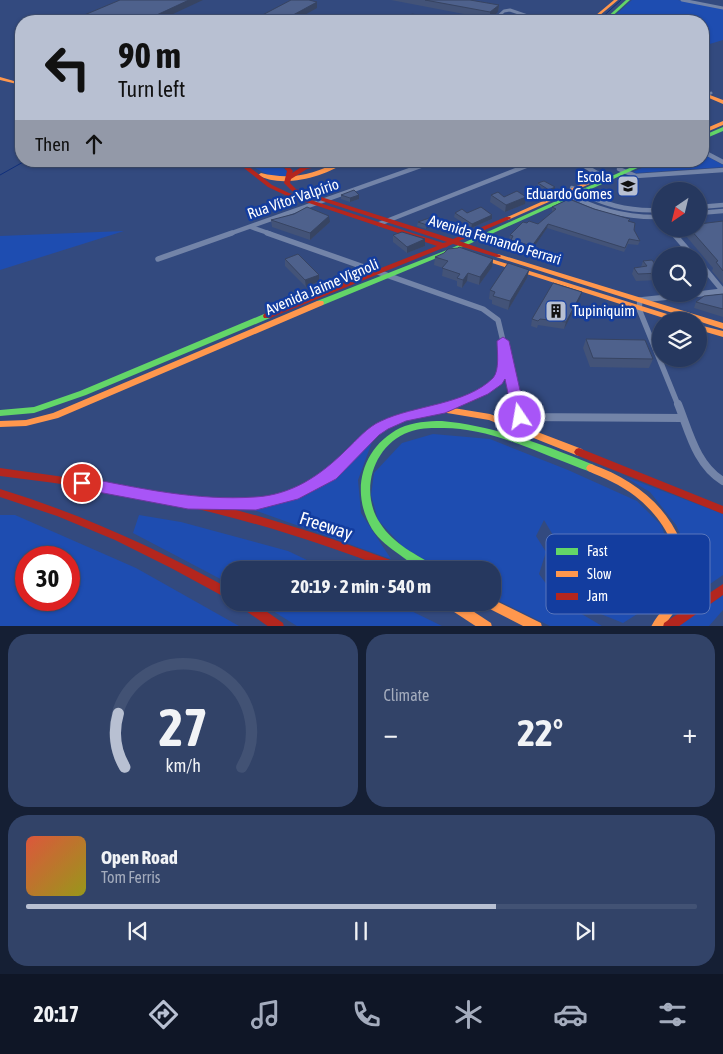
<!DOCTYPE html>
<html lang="en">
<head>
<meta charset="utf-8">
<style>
	:root { --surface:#26385f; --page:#324368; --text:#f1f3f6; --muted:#a4acbd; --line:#425274; --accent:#b8c0d2 }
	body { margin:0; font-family:"Asap Condensed",sans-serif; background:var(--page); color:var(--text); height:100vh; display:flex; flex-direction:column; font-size:19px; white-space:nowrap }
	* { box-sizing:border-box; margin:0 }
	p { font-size:16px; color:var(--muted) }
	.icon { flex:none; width:28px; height:28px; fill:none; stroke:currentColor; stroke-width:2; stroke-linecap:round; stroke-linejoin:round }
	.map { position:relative; height:626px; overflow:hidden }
	.details { display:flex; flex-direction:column; gap:8px; padding:8px; background:#151f34; flex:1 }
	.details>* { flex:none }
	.guide { position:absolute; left:15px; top:15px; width:694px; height:152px; border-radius:20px; box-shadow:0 1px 4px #0004,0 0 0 1px var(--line); background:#b8c0d2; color:#111; overflow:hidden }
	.needle { width:32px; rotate:215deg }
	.controls { position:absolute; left:652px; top:182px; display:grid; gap:10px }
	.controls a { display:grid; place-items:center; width:55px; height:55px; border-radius:50%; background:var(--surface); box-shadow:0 1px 4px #0004,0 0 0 1px var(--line); font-size:25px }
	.speed { position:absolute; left:15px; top:546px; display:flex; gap:10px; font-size:25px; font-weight:700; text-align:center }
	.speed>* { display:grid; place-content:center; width:65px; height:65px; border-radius:50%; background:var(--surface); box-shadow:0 1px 4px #0004,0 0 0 1px var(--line); line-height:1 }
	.speed .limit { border:8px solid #d22; background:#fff; color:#111 }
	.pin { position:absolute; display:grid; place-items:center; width:42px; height:42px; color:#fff; margin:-21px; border:2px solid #fff; border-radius:50%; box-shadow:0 1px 5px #0007 }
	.me { position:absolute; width:55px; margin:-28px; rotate:348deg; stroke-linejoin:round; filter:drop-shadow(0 0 4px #0008) }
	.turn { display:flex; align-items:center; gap:18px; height:105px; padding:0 20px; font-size:22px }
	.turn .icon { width:65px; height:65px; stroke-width:2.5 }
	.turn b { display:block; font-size:35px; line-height:42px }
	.then { display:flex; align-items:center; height:48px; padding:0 20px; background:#0003; gap:10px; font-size:19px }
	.big { font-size:38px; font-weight:700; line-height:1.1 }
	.details .widget { flex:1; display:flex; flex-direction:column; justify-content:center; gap:8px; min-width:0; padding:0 18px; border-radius:20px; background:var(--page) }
	.details .dial { align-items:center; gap:0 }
	.dial svg { height:130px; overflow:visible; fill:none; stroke:var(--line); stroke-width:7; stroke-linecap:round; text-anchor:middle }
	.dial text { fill:var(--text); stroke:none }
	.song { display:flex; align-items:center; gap:15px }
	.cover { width:60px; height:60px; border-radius:8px; background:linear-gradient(135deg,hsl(10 70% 55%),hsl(60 70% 35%)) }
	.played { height:5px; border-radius:2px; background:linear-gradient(90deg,var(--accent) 70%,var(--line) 70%) }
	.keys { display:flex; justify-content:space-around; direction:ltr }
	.heat { display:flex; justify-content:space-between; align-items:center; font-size:28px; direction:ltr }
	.details .tiles { flex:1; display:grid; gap:8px; grid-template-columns:1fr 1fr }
	.widget:last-child { grid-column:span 2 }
	.trip { position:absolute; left:221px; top:561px; width:280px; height:50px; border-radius:20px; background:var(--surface); box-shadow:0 1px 4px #0004,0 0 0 1px var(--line); font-weight:700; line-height:50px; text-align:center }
	.tab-bar { display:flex; height:80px; justify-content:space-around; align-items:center; background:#0f1626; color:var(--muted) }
	.tab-bar .icon { width:35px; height:35px }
	.tab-bar .on { color:var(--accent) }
	.tab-bar b { font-size:22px; color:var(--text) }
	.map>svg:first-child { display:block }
	.green { fill:#1e4db1; fill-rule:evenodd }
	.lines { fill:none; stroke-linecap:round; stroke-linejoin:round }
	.stream { stroke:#102f7b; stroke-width:1 }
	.canal { fill:#102f7b; fill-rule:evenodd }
	.street-far3 { stroke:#7384a8; stroke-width:3 }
	.street-far2 { stroke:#7384a8; stroke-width:4.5 }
	.street-far1 { stroke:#7384a8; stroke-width:5.5 }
	.street { stroke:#7384a8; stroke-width:8 }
	.fast { fill:#63d668; fill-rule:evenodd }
	.slow { fill:#ff974d; fill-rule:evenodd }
	.jam { fill:#b3261e; fill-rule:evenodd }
	.wall { fill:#435378 }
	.shaded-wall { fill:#374462 }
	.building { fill:#4e618c; stroke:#374462 }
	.route { fill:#a855f7; stroke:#6d37a1 }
	.labels { text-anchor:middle; stroke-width:5; stroke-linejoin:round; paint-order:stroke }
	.poi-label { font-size:15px; fill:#fff; stroke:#133d9f; text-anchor:end }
	.street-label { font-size:15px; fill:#fff; stroke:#133d9f }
	.near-street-label { font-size:18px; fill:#fff; stroke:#133d9f }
	.key { fill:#133d9f; stroke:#5a77bc; stroke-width:1 }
	.key-label { font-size:14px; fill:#fff }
</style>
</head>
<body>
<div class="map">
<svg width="723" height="627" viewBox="0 0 723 627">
	<rect width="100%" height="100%" fill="#334a7f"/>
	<g class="green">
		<path d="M632,0h46l45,9v31l-20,6 -1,-25h-93z"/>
		<path d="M703,154l20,11v2l-87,6 -3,-1 24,-11h45z"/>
		<path d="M246,161c16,0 30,-2 42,11l-1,4 -13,2 -25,-13z"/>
		<path d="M124,231l-124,39v-34z"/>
		<path d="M433,434l57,5 78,31 69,31 24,24 10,26 1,41 -49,31 -32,-13 23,-34 45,-25 -8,-14 -48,28 -26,38 -10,-7 -14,-24 10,-20 -19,-32 -8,16 10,16 -7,22 19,26 44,26h-52l-57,-28 -1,-28h-50l-39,-23 -25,-27 -7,-25 3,-22 28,-30z"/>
		<path d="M372,442l-14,38 3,33 30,46 -137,-49 47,-12 34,-19z"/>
		<path d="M623,476l100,38v61l-29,20 -3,-37 -15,-33 -26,-33z"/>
		<path d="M0,515h15l121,53 103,58h-239zM26,558h43v42h-43z"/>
		<path d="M139,515l42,7 107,29 40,19h-98v14l-97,-51z"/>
		<path d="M723,595v15l-14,16 -32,1z"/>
		<path d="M260,603h135l47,23h-145z"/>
	</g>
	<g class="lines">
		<g class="stream">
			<path d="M598,21l23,-21"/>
			<path d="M0,175l25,-14"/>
		</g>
		<path class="canal" d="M651,538l3,1 2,3 -2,3 -41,24 -21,32 -3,2 -3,-2 -2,-3 2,-3 21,-32z"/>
		<g class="street-far3">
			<path d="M682,0l41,8"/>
			<path d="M493,21l11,-10 6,-1 32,11"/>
			<path d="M702,97l9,-4"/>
		</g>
		<g class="street-far2">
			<path d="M702,151l21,11"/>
			<path d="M576,161l26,15"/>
			<path d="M619,169l17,7 87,-6"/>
			<path d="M572,188c29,16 56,24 89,22"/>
			<path d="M564,192c31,18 62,26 97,25"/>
			<path d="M699,207l24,-2"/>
			<path d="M699,213l24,-2"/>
			<path d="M379,224l160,-63"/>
			<path d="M251,227l20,7"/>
			<path d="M670,229l4,5"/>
			<path d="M229,234l206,-73"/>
		</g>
		<g class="street-far1">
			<path d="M267,233l216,76 15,11 6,25"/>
			<path d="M673,233l20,23"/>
			<path d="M158,259l74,-26"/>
			<path d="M699,262l24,29"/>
			<path d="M699,294l24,-3"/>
			<path d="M507,359l10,46"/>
			<path d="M678,405l-39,-96 1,-9 57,-6"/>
		</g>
		<g class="street">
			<path d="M517,404l3,13 162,1"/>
			<path d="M678,404c11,27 18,61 45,77"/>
		</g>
		<g class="fast">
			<path d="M626,0h4l-23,21h-4z"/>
			<path d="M723,127v4l-21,9v-4z"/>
			<path d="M284,161h9l15,6 -3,2z"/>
			<path d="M645,161h8l-197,89 -133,55h-6l-1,-2 1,-2 135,-53z"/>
			<path d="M264,314h3l4,2 -1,2 -184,77 -52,18 -34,3v-6l34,-3 46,-16z"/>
			<path d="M442,421c53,5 103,24 152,44l2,3 -2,3 -3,1c-47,-16 -101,-46 -152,-44 -10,0 -20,0 -30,4 -36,13 -50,60 -29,91 13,21 37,32 57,44l1,3c-4,0 -11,1 -15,0 -8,-3 -16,-10 -23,-15 -10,-7 -21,-15 -28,-26 -22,-37 -11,-81 28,-101 13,-6 28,-7 42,-7z"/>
		</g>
		<g class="slow">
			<path d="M614,0h4l-25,21h-4z"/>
			<path d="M0,77l21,6v2l-21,-5z"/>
			<path d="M702,92l21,8v4l-21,-9z"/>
			<path d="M723,121v4l-21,9v-4z"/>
			<path d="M339,161h8c-21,16 -66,28 -89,14l3,-2c28,7 53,2 78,-12z"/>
			<path d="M599,176l3,2 -1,1 -91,40 -2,1 -3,-2z"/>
			<path d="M498,254l225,69v6l-227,-72 -1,-1z"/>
			<path d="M485,257l198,62 1,2h-11l-190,-61 -1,-1z"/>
			<path d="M317,301h6l1,2 -1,2 -265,113 -32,8 -26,1v-6l26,-1 27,-7z"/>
			<path d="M699,325l24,6v6l-24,-7z"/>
			<path d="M441,406l49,8 92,35 2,3 -2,3 -3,1 -3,-1 -87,-35 -48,-8 -35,7 -19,8 -15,10 -3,-1 -1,-2c14,-20 50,-24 73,-28z"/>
			<path d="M591,464c40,14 74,39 90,78 7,15 10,33 5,49 -5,13 -14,24 -23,36h-12c6,-14 21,-23 25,-39 9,-35 -14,-71 -41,-92 -14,-11 -31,-18 -47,-25l-2,-3 2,-3z"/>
			<path d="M492,599l49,24 1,4h-17l-41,-21 -1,-4h9z"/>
			<path d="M444,602h15l32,21 1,4h-15l-32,-21z"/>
		</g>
		<g class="jam">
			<path d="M235,161h7l30,24 17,8 154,50 4,-1 -155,-51 -8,-8 3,-12 -9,-10h6l9,10 -1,2 11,-7 11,-2 7,-3h8l-12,6 -10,2 -16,10 -1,4 6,6 157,50 53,-22h4l1,1 -1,1 -51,22 41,14 1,1 -1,1h-4l-43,-13 -5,2 -1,1 -4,1 -173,70h-6l-1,-2 1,-2 173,-68 -152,-51 -17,-8z"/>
			<path d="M503,338l4,3c0,9 2,19 0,28 -6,25 -39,34 -60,41l-3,1 -3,-1 -1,-2 1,-2c17,-6 49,-15 57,-34 4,-9 1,-21 1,-31z"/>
			<path d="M372,431l3,1 1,2 -1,2c-13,14 -25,30 -41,42 -31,24 -71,28 -109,29 62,16 123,37 184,60l1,3h-18c-58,-22 -117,-42 -178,-57 -70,-18 -142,-28 -214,-37v-8l107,15 81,15 37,1 37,-2 19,-3 15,-5 16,-6 21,-15 36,-36z"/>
			<path d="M579,448l144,58v8l-147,-59 -2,-3 2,-3z"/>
			<path d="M0,489c81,25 156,59 230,100v11l-59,-32 -56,-28 -58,-24 -57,-19z"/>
			<path d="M723,584v11l-45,32h-15l1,-4z"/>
			<path d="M238,602h15l30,21 1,4h-15l-30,-21z"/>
		</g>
	</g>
	<g class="wall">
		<path d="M391,0h79l29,5 -1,7 -8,7z"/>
		<path d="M583,161h17v3l-7,2z"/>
		<path d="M538,183l17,4v4l-7,3 -11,-7z"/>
		<path d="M341,195l18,4 -9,3 -9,-3z"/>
		<path d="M491,195l13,2 21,7 -20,8 -15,-10z"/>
		<path d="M552,207l42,2 34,12 12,20 -2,4 -10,-1 -4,8 -77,-24 -15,22 -22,-6 1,-4 -2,-1 1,-4 17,-12 11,1 15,-12 -1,-1z"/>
		<path d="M455,213h12l25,6 -21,9 -17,-11z"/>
		<path d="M271,220l59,2 -20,18 -38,-13z"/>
		<path d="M723,221v63l-11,-13 1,-3 -27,-32 2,-7h11z"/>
		<path d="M418,222l18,2 -10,5 -9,-3z"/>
		<path d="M393,235l32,11 -18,7 -14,-11z"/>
		<path d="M435,257l58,2 -1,8 -13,18 -12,-4 -5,7 -5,-2v-5l-15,-5 1,-8 -9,-3z"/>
		<path d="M285,259l34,22 -13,6 -21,-21z"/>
		<path d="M643,261l18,11v4l-1,4 -24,1 -4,-7 2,-6 7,-1z"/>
		<path d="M529,270l-2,8 -19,32 -16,-6v-4l-3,-1 1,-9z"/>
		<path d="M723,294v23l-29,-9 2,-6z"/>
		<path d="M580,299l-16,30 -26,-4 -1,3 -6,-2 1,-7z"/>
		<path d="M586,339l67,20 -4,9 -59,-1 -7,-19z"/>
	</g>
	<g class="shaded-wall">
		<path d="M189,0h14l-45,21 -10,-2z"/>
		<path d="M317,2v6l-23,13h-12z"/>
		<path d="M499,5l-1,7 -8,7v-7z"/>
		<path d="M595,161h5v3l-7,2z"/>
		<path d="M555,187v4l-7,3 1,-4z"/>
		<path d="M359,195v4l-9,3v-4z"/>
		<path d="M526,197l-1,7 -20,8 1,-7z"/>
		<path d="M492,215v4l-21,9 1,-4z"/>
		<path d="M329,216l1,6 -20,18v-7z"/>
		<path d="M437,220l-1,4 -10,5 1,-4z"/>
		<path d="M548,224l-1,4 -15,22v-4z"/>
		<path d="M425,239v7l-18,7v-6z"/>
		<path d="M493,259l-1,8 -13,18 1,-8z"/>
		<path d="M529,270l-2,8 -19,32 2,-9z"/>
		<path d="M468,273l-1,8 -5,7 1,-8z"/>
		<path d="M319,275v6l-13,6 -1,-7z"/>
		<path d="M582,292l-2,7 -16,30 2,-7z"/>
	</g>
	<g class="building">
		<path d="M120,0h69l-41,19 10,2h-88z"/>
		<path d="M291,0h18l8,2 -35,19h-31z"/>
		<path d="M425,0h45l29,5 -9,7z"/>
		<path d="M412,14l26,5 -3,2h-33z"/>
		<path d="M544,181l11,6 -6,3 -11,-7z"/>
		<path d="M354,190l5,5 -9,3 -9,-3z"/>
		<path d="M517,191l9,6 -20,8 -15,-10 7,-3 6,5z"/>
		<path d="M569,199l25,10 36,10 -2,2 7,2 -1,7 6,11 -11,-2 -4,9 -77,-24 -16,22 -21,-6 2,-4 -3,-1 13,-13 4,1 2,-2 9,3 18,-15 -4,-2z"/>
		<path d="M307,207l22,9 -19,17 -39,-13 23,-6z"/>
		<path d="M481,207l11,8 -20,9 -17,-11 7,-4 5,4z"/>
		<path d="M432,217l5,3 -10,5 -9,-3z"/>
		<path d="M723,221v50l-7,-9 2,-1 -28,-32h9v-5z"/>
		<path d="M402,232l23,7 -18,8 -14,-12z"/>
		<path d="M459,247l34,12 -13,18 -12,-4 -5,7 -6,-2 3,-4 -18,-6 6,-7 -13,-4 9,-4 4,-4 10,-1z"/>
		<path d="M298,254l21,21 -14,5 -20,-21z"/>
		<path d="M652,260l9,12v1l-23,1 -4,-6 13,-2 -4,-5z"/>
		<path d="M508,263l21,7 -19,31 -17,-5 2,-4 -5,-2z"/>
		<path d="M553,283l29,9 -16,30 -26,-3 -2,2 -6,-2z"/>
		<path d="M723,294v15l-27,-7 8,-6z"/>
		<path d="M586,339l59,1 8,19 -60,-1z"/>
	</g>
	<path class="route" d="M503,337l6,4 17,76 -2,3h-9l-2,-3 -8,-38 -3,5 -14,10 -43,19 -39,8 -18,8 -9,6 -43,44 -38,20 -42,11 -68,-1 -106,-20 -5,-2 -2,-4 2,-4 5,-2c57,11 114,24 173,20 37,-2 66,-22 91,-47 11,-10 21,-23 35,-29 33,-16 85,-16 112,-43 7,-8 4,-27 4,-37z"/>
	<defs>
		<g id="school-square" transform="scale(1.125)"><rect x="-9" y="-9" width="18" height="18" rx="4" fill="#b8c0d2" stroke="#133d9f"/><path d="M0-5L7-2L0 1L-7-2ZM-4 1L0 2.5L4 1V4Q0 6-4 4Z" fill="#111"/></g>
		<g id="building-square" transform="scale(1.125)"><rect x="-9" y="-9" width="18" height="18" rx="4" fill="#b8c0d2" stroke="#133d9f"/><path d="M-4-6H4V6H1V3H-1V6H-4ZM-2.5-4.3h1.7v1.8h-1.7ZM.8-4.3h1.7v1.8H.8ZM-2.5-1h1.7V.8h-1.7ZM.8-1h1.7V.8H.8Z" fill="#111"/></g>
	</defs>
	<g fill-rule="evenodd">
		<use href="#school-square" x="628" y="186"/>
		<use href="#building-square" x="556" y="311"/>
	</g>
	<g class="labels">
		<g class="poi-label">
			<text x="612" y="182">Escola<tspan x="612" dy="17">Eduardo Gomes</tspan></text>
			<text x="572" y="316" text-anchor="start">Tupiniquim</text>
		</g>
		<g class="street-label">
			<text transform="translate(293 199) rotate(-19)" y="5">Rua Vítor Valpírio</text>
			<text transform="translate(495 240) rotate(17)" y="5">Avenida Fernando Ferrari</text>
			<text transform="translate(322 287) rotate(-23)" y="5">Avenida Jaime Vignoli</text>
		</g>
		<g class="near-street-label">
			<text transform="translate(326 526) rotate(18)" y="6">Freeway</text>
		</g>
	</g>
	<rect x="546" y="534" width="164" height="80" rx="8" class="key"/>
	<rect x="556" y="548" width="22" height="7" fill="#63d668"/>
	<rect x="556" y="571" width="22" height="6" fill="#ff974d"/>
	<rect x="556" y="593" width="22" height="7" fill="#b3261e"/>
	<g class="key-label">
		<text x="587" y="556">Fast</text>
		<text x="587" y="579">Slow</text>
		<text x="587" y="601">Jam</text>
	</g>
</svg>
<div class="controls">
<a><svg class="needle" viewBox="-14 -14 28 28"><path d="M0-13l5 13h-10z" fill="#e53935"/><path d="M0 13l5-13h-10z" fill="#a4acbd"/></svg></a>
<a><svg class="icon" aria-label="search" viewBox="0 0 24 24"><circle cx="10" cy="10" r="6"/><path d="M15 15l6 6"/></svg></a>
<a><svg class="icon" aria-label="layers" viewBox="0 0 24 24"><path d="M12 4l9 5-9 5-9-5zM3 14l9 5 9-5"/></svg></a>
</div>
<div class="speed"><div class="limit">30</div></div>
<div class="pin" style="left:82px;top:483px;background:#d93025"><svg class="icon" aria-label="arrive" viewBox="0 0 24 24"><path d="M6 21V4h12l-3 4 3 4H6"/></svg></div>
<svg class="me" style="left:520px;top:417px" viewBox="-20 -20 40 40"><circle r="17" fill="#a855f7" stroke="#fff" stroke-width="3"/><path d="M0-11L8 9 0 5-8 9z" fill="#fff"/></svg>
<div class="trip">20:19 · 2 min · 540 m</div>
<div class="guide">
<div class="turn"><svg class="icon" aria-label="left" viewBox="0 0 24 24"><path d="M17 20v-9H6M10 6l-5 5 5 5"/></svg><div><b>90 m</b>Turn left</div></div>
<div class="then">Then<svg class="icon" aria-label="ahead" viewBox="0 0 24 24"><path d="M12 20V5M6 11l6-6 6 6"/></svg></div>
</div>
</div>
<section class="details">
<div class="tiles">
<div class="widget dial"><svg viewBox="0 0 100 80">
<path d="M14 69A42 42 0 1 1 86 69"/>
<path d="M14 69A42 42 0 0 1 10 36" stroke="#b8c0d2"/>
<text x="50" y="56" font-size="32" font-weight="700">27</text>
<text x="50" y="72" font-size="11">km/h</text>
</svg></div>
<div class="widget"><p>Climate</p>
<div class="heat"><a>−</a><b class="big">22°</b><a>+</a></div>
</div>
<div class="widget">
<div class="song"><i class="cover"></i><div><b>Open Road</b><p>Tom Ferris</p></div></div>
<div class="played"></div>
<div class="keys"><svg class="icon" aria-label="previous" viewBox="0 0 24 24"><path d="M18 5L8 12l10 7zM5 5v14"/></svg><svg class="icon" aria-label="pause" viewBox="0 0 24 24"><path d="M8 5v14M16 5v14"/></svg><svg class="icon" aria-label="next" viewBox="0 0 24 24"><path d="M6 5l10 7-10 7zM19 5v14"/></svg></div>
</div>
</div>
</section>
<nav class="tab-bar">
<b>20:17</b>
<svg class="icon on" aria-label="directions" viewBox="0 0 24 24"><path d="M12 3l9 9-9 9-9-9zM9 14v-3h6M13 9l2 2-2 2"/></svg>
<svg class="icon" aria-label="music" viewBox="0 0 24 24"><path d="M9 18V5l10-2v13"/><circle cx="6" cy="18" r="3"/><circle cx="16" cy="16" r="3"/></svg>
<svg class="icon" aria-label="phone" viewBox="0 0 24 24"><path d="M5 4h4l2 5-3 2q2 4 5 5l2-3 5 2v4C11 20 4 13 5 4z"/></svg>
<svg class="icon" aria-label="climate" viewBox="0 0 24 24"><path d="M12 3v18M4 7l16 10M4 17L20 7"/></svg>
<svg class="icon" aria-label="car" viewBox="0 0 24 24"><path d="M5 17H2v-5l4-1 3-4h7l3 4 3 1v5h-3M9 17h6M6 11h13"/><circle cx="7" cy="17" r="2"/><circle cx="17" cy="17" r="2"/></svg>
<svg class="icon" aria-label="filters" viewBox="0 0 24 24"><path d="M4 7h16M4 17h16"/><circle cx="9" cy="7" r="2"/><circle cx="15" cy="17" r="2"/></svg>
</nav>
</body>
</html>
